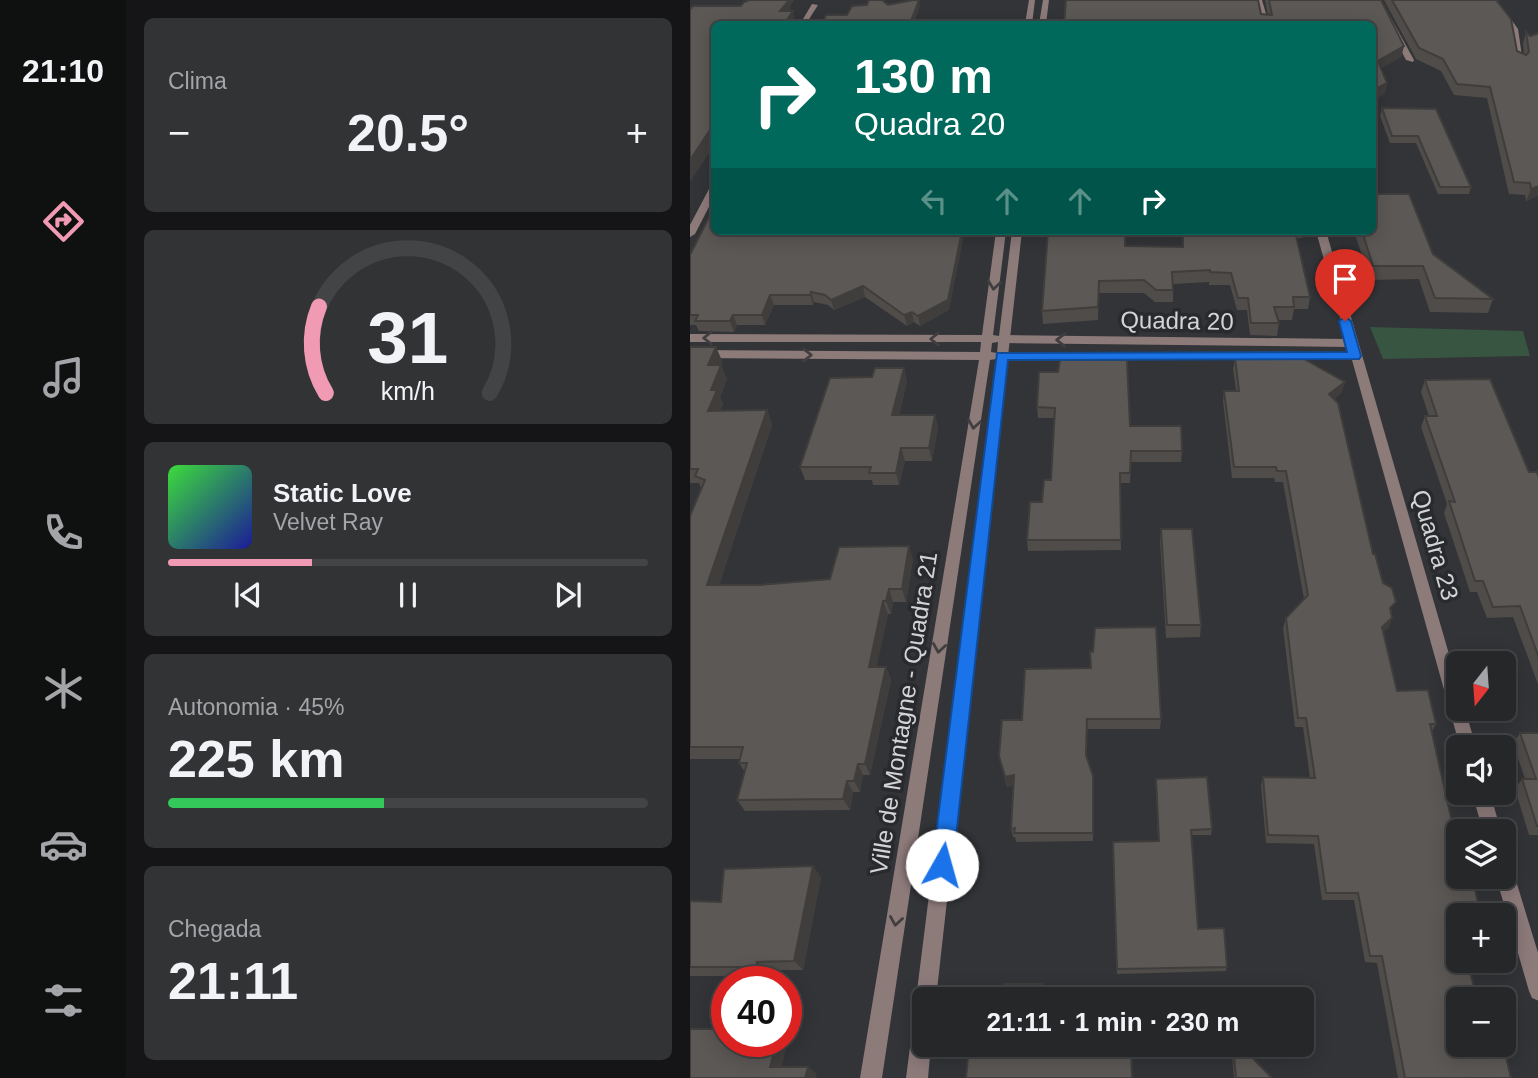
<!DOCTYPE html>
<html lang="pt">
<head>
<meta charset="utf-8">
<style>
	:root { --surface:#262729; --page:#323335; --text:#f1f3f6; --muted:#a4a5a8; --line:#424446; --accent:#f19ab4 }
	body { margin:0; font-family:Arial,sans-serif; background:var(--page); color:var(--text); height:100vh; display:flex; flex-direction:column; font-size:26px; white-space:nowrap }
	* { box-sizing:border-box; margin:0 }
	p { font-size:23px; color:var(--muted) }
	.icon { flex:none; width:38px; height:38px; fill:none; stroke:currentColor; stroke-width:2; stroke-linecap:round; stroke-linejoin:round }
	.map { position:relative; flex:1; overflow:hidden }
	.drawer { display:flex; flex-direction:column; gap:18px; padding:18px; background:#151517; width:564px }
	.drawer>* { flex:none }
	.hud { position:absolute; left:21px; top:21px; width:665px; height:214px; border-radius:10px; box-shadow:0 4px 18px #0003,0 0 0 2px var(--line); background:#00695c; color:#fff; overflow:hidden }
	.needle { width:46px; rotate:197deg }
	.controls { position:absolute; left:756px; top:651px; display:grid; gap:14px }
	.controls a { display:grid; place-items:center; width:70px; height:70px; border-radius:10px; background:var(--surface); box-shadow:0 4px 18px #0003,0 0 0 2px var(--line); font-size:35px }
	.speed { position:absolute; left:21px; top:966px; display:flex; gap:14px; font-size:35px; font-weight:700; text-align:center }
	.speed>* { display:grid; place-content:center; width:91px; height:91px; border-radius:50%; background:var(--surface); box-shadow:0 4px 18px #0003,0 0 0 2px var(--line); line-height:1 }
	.speed .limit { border:10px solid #d22; background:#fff; color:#111 }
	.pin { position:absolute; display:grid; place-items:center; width:60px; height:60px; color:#fff; margin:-72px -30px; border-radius:50% 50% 50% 0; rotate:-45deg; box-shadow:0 0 7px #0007 }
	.pin .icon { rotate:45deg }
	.me { position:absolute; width:77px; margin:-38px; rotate:7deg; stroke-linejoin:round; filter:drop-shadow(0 0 5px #0008) }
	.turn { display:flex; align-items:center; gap:24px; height:147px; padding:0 28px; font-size:32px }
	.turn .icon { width:91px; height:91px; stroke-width:2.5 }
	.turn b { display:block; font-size:49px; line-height:60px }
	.lanes { display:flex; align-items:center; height:66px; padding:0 28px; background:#0003; justify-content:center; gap:35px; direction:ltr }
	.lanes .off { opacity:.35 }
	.big { font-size:52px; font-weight:700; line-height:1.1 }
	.drawer .card { flex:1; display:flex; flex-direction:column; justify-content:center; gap:10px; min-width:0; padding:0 24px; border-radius:10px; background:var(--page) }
	.drawer .dial { align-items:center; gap:0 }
	.dial svg { height:182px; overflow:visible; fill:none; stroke:var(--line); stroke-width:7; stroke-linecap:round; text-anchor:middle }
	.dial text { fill:var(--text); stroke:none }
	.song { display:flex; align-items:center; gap:21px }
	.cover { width:84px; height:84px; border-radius:10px; background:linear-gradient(135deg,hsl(120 70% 55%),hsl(240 70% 35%)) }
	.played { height:7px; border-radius:4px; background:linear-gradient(90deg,var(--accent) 30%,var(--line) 30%) }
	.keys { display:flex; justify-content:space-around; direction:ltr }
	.heat { display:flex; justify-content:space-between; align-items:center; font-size:38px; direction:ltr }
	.charge { height:10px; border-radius:5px; background:linear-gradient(90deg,#34c759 45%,var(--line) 0) }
	.trip { position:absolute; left:222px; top:987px; width:402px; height:70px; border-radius:10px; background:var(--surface); box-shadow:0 4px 18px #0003,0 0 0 2px var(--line); font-weight:700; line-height:70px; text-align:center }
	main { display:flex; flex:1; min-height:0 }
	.menu { display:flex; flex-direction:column; width:126px; justify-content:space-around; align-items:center; background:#0f1010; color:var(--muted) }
	.menu .icon { width:49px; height:49px }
	.menu .active { color:var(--accent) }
	.menu b { font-size:32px; color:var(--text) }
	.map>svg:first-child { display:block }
	.green { fill:#385541 }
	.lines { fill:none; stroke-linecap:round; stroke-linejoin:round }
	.minor { fill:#8d7b7a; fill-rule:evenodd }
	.tertiary { fill:#8d7b7a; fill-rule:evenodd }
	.wall { fill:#4f4c4a }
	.shaded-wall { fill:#403e3c }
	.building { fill:#5c5856; stroke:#403e3c; stroke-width:2 }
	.oneway { stroke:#413e40 }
	.route { fill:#1a73e8; stroke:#114b97; stroke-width:2 }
	.labels { text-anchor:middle; stroke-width:7; stroke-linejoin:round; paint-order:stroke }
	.street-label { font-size:24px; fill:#d3d4d6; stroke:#282a2d }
</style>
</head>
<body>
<main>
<nav class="menu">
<b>21:10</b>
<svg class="icon active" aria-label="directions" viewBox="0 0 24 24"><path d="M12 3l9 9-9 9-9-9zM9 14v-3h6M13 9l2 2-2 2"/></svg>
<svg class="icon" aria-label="music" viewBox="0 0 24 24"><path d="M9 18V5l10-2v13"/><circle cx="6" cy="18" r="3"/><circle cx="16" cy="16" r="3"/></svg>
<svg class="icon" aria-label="phone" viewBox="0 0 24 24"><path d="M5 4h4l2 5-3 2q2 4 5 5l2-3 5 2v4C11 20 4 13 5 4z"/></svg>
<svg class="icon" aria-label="climate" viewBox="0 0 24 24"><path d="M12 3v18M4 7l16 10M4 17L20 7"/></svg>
<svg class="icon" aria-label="car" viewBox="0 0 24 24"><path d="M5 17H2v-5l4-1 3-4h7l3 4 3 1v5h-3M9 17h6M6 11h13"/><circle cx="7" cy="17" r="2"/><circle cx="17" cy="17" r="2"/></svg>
<svg class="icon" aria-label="filters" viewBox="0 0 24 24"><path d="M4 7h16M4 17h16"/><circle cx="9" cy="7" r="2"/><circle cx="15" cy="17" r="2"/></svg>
</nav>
<section class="drawer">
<div class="card"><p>Clima</p>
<div class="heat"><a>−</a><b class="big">20.5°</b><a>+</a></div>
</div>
<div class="card dial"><svg viewBox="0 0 100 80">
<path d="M14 69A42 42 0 1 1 86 69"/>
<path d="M14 69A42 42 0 0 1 11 31" stroke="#f19ab4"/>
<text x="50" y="56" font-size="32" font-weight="700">31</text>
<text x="50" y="72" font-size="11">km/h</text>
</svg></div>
<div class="card">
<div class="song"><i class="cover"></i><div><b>Static Love</b><p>Velvet Ray</p></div></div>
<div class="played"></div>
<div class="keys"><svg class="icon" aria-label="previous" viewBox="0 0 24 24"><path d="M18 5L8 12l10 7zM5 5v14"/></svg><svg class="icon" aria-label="pause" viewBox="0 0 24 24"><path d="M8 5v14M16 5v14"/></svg><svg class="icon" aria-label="next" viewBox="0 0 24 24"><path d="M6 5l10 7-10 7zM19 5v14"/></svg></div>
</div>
<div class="card"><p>Autonomia · 45%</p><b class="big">225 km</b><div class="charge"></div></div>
<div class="card"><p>Chegada</p><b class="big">21:11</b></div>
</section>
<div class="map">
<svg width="849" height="1078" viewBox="0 0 849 1078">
	<rect width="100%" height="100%" fill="#323437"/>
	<path class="green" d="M680,327l153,4 7,25 -147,3z"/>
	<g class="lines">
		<g class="minor">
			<path d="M566,0h6l7,24h-7z"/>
			<path d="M685,0h6l33,60 -1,2 -7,-2z"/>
			<path d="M801,0h6l21,29 5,34 -7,-2 -6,-32z"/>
			<path d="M122,4l6,1 -12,19h-6z"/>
			<path d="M24,186v11l-19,37 -5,3v-12l19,-36z"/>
			<path d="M626,231h10l132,454v24h7l11,38h-16l-108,-387h-350l-6,-4 6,-4h348l-2,-5 -344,-4 -6,-4 6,-4 342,4z"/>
			<path d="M782,793h18l11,38h-18z"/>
			<path d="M814,862l6,3 3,6 26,85v45l-7,-3 -3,-7 -33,-114h8z"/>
		</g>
		<g class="tertiary">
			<path d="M339,0h6l-3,24h-7z"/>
			<path d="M353,0h6l-3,24h-7z"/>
			<path d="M306,231h10l-13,104 6,1 13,-105h10l-86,768h-12v46h7l-3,33h-22l8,-62 3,-7 4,-2 -5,-8 80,-640 -6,1 -108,718h-22l119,-718 -289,-2v-8l290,2 1,-10h-291v-8l292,1zM308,342l-1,11 -6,-1 1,-9z"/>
		</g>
	</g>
	<g class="wall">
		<path d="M575,0h116l23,46 -3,11 -20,11 4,26 -13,-70 -111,-10 7,1z"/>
		<path d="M694,0h112l21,51 7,3 -1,-11 3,-11 4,4 9,-3v162l-13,6 -1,-6 -16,-1 -22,-96 -33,-3 -13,-24 -25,-12z"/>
		<path d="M692,108l54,1 35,78 -2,7h-31l-22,-51h-26l-10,-27z"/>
		<path d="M24,207l235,103 -29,16 -6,-4 -7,4 -42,-29 -31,13 -6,-5 -14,-3 -1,3h-39l-9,20h-28l-3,7 -35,-1 -3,-6h-6v-70z"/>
		<path d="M492,231h122l-2,7h-6l14,59 -2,12h-14l-2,11h-14l1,3 -2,13 -27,-1 -3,-25h-10l-7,-25h-21v-3l-36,2v18h-18l-11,-9h-45l-1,27 -55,4 -1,-13 83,-65 57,1z"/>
		<path d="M664,231h18l61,23 60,45 -5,14 -58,-1 -11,-33 -49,1z"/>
		<path d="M0,347h26l6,14 -2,4 7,14 -7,18 3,7 -3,7 47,-1 5,15 -53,160h41l70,-6 83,-20 -7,43h-13l-2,12h-3l-12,53h10l5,13 -21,95h-7l-3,17h-7l-3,18 -105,1 -8,-11 8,-28 -6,-9 1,-4h-50v-243l11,-28 -2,-5h-9z"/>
		<path d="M564,352l35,7 53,33 -8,7 39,155 19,58 -1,1 1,5 -4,10 -5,4 14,59 39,33 -4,7 24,109 38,128 -7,6h-16l-13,25 53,79h-113l-21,-115 -12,-1 -11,-62h-32l-8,-56 -48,-1 -5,-58 2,-8 47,1 -7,-51h-8l-12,-99 3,-10 18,-19 -21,-117h-8l-1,-4h-42l-9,-77 1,-10h12l-3,-22 2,-11h18z"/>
		<path d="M214,368l3,13 -8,34h36l3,13 -6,33h-27l-6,24h-26l-1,-5h-67l-5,-13 72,-90z"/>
		<path d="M349,372l91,54 52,25 -1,11h-50l-1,21h-10l1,67 -93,1 -1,-11 24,-60 4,-62h-17l-1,-11z"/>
		<path d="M735,380l104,92 10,6v209l-26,-70 -26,1 -10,-26h-7l-26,-79 3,-9 -26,-77 4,-11h4l-8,-24z"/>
		<path d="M471,529l40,96 -1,12 -34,1 -6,-96z"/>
		<path d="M471,719l-1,10h-73v28l6,19v65l-77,1 -1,-5h-2l-2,-8 3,-44 -7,2 -8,-31 23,-36z"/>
		<path d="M830,733h19v102h-10l-14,-46 7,-10h3l-12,-36z"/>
		<path d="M466,779l56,50 -1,6h-20l7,94 29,38 -1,4 -109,3 -4,-132 45,-1z"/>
		<path d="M131,877l-18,93h-36l-1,6h-76v-75l31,1z"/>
		<path d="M541,1045h9l32,33h-38z"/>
	</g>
	<g class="shaded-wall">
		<path d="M91,0h13v1l-4,5 2,7 1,-2 3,13h-12l-4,-13z"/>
		<path d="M229,0l1,7 -6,17 -3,-3z"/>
		<path d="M714,46l-3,11 -25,15 2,-11z"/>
		<path d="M697,83l-2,11 -13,7v-10z"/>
		<path d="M24,124v22l-24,36v-22z"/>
		<path d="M849,186v9l-13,6 5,-12z"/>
		<path d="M272,231h3l-16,79 -29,16 -2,-10z"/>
		<path d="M173,286l2,11 -31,13 -3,-10z"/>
		<path d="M121,292l3,10 -1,3 -3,-10z"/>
		<path d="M80,295l4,10 -9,20 -3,-10z"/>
		<path d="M222,312l2,10 -7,4 -3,-11z"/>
		<path d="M43,315l4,10 -3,7 -4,-11z"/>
		<path d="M26,347l6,14 -8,18 -6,-14z"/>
		<path d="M31,365l6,14 -7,18 3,7 -9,21 -6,-14 3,-21z"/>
		<path d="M214,368l3,13 -11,47 -4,-13z"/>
		<path d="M655,382l-3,10 -16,13 3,-11z"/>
		<path d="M77,410l5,15 -57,173 -8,-13z"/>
		<path d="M245,415l3,13 -6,33 -3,-13z"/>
		<path d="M211,448l4,13 -6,24 -3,-12z"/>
		<path d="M219,546l4,13 -7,43 -4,-13z"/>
		<path d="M199,589l4,13 -2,12 -5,-13z"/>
		<path d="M193,601l5,13 -14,66 -5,-13z"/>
		<path d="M702,618l-4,10 -10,9 4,-10z"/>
		<path d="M196,667l5,13 -21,95 -5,-11z"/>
		<path d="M168,764l5,11 -3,17 -6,-11z"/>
		<path d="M324,775l2,10 -9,2 -2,-10z"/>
		<path d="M157,781l6,11 -3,18 -7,-11z"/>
		<path d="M123,866l8,11 -18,93 -9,-9z"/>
		<path d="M67,962l10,8 -1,6 -10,-9z"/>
		<path d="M96,1035l3,2 -9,36 -10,-6 7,-26h9z"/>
		<path d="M118,1067l9,7 -1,4h-11z"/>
	</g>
	<g class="building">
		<path d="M60,0h39l-9,11h13l-9,13h-70v100l-24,36v-150l3,-4h48l3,-4z"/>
		<path d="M179,0h13l6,5 25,-5h6l-8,21h83v3h-172l4,-9h21l5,-9 15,-1z"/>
		<path d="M376,0h192l3,14 11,1 -3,-15h112l23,46 -26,15 9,22 -15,8v-67h-308z"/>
		<path d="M702,0h104l15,19 6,32 9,4 3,-3 -3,-20 4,4 9,-3v153l-8,3 -1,-6 -16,-1 -24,-95 -33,-3 -14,-25 -24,-11z"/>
		<path d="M692,108l54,1 35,78h-31l-22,-51h-26z"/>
		<path d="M682,194h37l24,60 60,45 -58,-1 -12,-32h-50l-11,-35h10z"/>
		<path d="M24,207v24h248l-14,69 -30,16 -6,-4 -8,3 -41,-29 -32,14 -6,-5 -14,-3 -1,3h-40l-8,20h-29l-3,6h-35l3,-6h-8v-60z"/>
		<path d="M358,231h77v15l58,1v-16h112l15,66h-17l1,10h-20l5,16h-28l-3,-25h-10l-7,-25 -21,-1v-2l-38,2 1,18h-17l-12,-10 -45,1 -1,26 -56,4z"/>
		<path d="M0,347h26l-8,18h13l-10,25h6l-9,21 59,-1 -60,175h53l70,-6 9,-32 70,-1 -7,43h-13l-3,12h-3l-14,66h17l-21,97h-7l-4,17h-7l-4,18 -106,1 10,-37h-8l4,-16h-53v-231l15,-36 -10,-4 3,-7h-8z"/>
		<path d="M564,352h33l2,7h15l41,23 -16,12 9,9 35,151h2l8,29 9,5 4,14 -6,6 2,10 -10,9 15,64 31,-1 8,34h-6l26,116h2v37h14l9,38h-23v46h34l2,7 -25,-1 8,32h-19v46h34l2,8h11l6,25h-106l-23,-122h-12l-12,-63h-32l-8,-57 -50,-1 -5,-58 52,1 -9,-60h-8l-12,-100 22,-23 -22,-124h-9l-1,-4h-42l-10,-76h15l-4,-33h20z"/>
		<path d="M370,360h67l3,66h51l1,25h-51l-1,22h-10l1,67h-94l3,-38h12l2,-22h7l4,-72 -18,-1 2,-35h19z"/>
		<path d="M185,368h29l-12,47h43l-6,33h-28l-5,25h-27l2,-6h-71l30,-89 42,-1z"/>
		<path d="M800,379l39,93h8l2,6v180l-19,-52 -27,1 -10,-26h-8l-26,-80 6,1 -30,-86h12l-12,-36z"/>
		<path d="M471,529h31l9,96h-34z"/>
		<path d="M466,627l5,92h-74l-1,36 7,21v57h-79l1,-5 -4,1 3,-54 -9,2 -6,-21 3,-36h20l3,-51 66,-1 -1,-17 3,1 2,-24z"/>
		<path d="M830,733h19v93h-2l-15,-47h14z"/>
		<path d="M517,777l5,52 -21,1 7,99 26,-1 3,39 -110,2 -4,-127 46,-1 -3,-62z"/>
		<path d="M123,866l-19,95 -37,1 -1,5h-66v-66l31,1 3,-33z"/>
		<path d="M314,984h38v7l88,-3v11h-127z"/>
		<path d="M0,1029h37v12h50l-7,26h38l-3,11h-115z"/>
		<path d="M310,1045h131l1,33h-166l2,-21h31z"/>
		<path d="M543,1045h7l32,33h-36z"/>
	</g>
	<defs><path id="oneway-chevron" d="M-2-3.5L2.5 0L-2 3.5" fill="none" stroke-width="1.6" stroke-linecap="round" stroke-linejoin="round" transform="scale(1.75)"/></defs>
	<g class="oneway">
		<use href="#oneway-chevron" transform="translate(304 285) rotate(98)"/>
		<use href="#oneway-chevron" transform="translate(18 338) rotate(-180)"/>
		<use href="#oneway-chevron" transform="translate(245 339) rotate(-180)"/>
		<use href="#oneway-chevron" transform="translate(371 340) rotate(-179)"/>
		<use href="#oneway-chevron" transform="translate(117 355)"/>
		<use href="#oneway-chevron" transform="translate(284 424) rotate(99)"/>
		<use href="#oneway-chevron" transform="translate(249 648) rotate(99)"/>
		<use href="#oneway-chevron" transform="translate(206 921) rotate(99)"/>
	</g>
	<path class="route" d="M655,317l6,4 10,35 -2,3 -351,1 -55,505 -3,8 -8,3 -7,-3 -3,-8 65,-512 350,-1 -8,-31z"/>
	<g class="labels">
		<g class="street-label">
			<text transform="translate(487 321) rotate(1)" y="8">Quadra 20</text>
			<text transform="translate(745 545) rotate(74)" y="8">Quadra 23</text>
			<text transform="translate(214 713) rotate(-81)" y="8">Ville de Montagne - Quadra 21</text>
		</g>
	</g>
</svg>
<div class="controls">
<a><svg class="needle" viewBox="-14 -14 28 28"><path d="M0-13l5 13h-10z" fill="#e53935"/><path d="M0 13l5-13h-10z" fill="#a4a5a8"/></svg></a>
<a><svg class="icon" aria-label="sound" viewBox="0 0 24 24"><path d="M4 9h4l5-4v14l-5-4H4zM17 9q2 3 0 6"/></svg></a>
<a><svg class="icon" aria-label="layers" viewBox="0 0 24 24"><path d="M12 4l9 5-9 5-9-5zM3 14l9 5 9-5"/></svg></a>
<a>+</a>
<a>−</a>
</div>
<div class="speed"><div class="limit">40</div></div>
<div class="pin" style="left:655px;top:321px;background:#d93025"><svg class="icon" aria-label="arrive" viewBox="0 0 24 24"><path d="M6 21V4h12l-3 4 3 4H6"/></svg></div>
<svg class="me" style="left:252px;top:865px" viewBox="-20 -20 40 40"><circle r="19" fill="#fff"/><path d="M0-13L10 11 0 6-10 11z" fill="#1a73e8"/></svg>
<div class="trip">21:11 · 1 min · 230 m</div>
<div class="hud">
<div class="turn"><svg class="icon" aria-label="right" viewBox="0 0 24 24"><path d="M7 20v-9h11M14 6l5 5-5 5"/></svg><div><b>130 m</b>Quadra 20</div></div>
<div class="lanes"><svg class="icon off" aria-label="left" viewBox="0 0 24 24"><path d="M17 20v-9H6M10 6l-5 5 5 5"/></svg><svg class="icon off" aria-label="ahead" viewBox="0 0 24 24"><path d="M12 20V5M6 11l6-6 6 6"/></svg><svg class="icon off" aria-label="ahead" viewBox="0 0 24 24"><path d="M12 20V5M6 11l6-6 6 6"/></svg><svg class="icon" aria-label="right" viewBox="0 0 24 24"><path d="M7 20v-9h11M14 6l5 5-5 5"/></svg></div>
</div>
</div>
</main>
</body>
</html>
